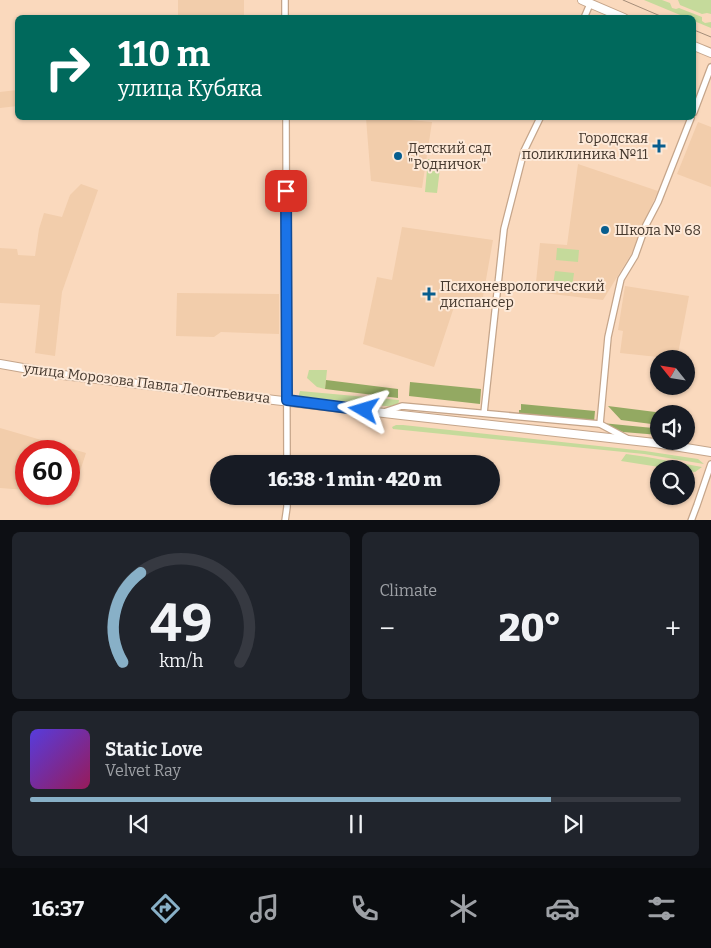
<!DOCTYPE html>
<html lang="en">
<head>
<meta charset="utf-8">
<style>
	:root { --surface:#171b24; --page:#20242c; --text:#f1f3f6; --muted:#9ea1a6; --line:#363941; --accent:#88b0c7 }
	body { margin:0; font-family:Bitter,serif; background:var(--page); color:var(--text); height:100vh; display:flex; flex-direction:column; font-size:19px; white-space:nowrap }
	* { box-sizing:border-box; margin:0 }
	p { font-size:16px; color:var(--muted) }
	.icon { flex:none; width:28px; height:28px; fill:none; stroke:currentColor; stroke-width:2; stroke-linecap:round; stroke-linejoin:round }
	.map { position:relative; height:520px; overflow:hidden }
	.details { display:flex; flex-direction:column; gap:12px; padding:12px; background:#0d0f14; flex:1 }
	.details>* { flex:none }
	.hud { position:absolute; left:15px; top:15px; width:681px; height:105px; border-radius:8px; box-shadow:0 1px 4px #0004; background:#00695c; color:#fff; overflow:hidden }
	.needle { width:32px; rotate:300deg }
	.buttons { position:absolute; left:650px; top:350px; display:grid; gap:10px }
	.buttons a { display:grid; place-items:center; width:45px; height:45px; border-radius:50%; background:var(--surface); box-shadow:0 1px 4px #0004; font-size:25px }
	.speed { position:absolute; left:15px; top:440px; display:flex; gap:10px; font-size:25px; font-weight:700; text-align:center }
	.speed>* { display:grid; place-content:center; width:65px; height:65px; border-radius:50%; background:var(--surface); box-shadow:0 1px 4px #0004; line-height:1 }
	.speed .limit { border:8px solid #d22; background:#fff; color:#111 }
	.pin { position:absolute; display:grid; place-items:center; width:42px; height:42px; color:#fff; margin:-21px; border-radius:10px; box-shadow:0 2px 8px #0006 }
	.me { position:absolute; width:55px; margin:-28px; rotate:277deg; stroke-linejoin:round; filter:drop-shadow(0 0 4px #0008) }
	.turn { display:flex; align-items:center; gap:18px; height:105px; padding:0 20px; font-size:22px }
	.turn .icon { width:65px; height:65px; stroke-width:2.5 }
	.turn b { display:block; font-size:35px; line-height:42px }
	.big { font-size:38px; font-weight:800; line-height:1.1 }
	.details .card { flex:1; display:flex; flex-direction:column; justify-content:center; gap:8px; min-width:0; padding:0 18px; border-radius:8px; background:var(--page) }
	.details .dial { align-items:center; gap:0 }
	.dial svg { height:130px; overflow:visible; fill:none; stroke:var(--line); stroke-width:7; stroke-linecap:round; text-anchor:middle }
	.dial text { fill:var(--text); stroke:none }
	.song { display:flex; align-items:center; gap:15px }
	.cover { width:60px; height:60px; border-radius:8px; background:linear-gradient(135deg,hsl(250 70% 55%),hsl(330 70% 35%)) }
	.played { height:5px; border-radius:2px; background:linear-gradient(90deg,var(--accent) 80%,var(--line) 80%) }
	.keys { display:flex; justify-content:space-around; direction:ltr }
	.heat { display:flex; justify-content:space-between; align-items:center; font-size:28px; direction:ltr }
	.details .tiles { flex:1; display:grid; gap:12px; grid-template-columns:1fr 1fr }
	.card:last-child { grid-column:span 2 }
	.trip { position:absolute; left:210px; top:455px; width:290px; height:50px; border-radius:25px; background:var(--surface); box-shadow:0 1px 4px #0004; font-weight:800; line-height:50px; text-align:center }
	.tabs { display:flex; height:80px; justify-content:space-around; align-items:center; background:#090b0e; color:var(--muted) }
	.tabs .icon { width:35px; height:35px }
	.tabs .on { color:var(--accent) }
	.tabs b { font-size:22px; color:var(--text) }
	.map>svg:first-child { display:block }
	.built { fill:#f2cdab }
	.green { fill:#c5da9b }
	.forest { fill:#93a962 }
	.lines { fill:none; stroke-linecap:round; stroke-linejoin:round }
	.minor-casing { stroke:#c5a58a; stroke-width:8 }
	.major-casing { stroke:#c5a58a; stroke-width:10 }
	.minor { stroke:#fff; stroke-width:5.5 }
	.major { stroke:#fff; stroke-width:8 }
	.tram { stroke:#a48d79; stroke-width:1 }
	.route-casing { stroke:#114b97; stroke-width:12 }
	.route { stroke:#1a73e8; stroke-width:9 }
	.poi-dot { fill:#075d8e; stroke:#fde9d8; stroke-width:2 }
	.labels { text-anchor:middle; stroke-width:4; stroke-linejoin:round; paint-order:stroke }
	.poi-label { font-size:14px; fill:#45382d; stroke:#fde9d8; text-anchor:start }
	.street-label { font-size:14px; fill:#45382d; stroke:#fde9d8 }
</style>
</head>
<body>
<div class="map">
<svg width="711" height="521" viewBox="0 0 711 521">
	<rect width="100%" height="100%" fill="#fad9bd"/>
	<g class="built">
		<rect x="178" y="0" width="66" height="17"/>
		<path d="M17,90v16l-17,2v-16z"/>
		<path d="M366,118h22l44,4 -10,66 -51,-7z"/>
		<path d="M698,122l13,5v60l-34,-13z"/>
		<path d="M578,164l80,27 -15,33 -10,27 -30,49 -68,-8 5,-49 27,2z"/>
		<path d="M81,184l17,6 -36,102 -7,64 -20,-3 5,-48 -40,-2v-55l17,1 1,6 17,1 4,-27 5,-16 18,4 8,-22z"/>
		<path d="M402,227l91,13 -12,68 -27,-1 -20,60 -71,-23 14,-67 15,3z"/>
		<path d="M625,286l64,10 -12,63 -57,-6 3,-22 -5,-1z"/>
		<path d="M177,293l102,1v40l-58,-2 -7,5 -38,-1z"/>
		<path d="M0,428l86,25 -14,43 -16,-2h13v-43h-43v39l-26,-2z"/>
	</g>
	<g class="green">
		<path d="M644,0h18l8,3 2,5 4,1 3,-1 23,9v4l3,2 6,-1v6l-17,-7v-3l-9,-1z"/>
		<path d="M678,0h33v14l-4,-1 -5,1 -22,-9z"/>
		<path d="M428,159l13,1 -4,33 -12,-1z"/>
		<path d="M557,248l22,2 -1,12 -22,-2z"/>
		<path d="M555,271l19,2 -2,15 -19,-2z"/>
		<path d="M309,370h18l-2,19 -8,-2 -10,-9z"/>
		<path d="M300,391l99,9 -1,6 -4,1 -95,-11v-2z"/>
		<path d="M396,425h7l242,26 53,8 6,5 -60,-10 -251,-25 -1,-2z"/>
		<path d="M626,454l21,3 55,10 -7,5 -9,-1v-2h-14l-51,-8z"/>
	</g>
	<g class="forest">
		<path d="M326,380l72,9v9l-73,-9z"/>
		<path d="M410,382l71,7 -1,15 -71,-8z"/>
		<path d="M521,404l74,7 -1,11 -75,-7v-5h2z"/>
		<path d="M608,406l63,8h-12v11l-38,-5z"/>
		<path d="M602,423l51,5 6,6v1l-36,-3z"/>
	</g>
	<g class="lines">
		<g class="minor-casing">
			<g id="minor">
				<path d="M285,18v-18"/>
				<path d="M584,18l6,-14"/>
				<path d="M694,112l17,-45"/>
				<path d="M286,118l1,346"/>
				<path d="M384,412l18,-6 198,18 28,15"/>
				<path d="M484,413l20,-184 20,-78 16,-33"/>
				<path d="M600,424l8,-87 13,-58 14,-23 11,-31 12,-23 33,-84"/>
				<path d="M285,521l2,-14v-11"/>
				<path d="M691,521l6,-16 14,-41"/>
			</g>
		</g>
		<g class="major-casing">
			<g id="major">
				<path d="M582,0l42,18"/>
				<path d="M694,46l17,7"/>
				<path d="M0,364l63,11 338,40 254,28 56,9"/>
			</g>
		</g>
		<use href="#minor" class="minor"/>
		<use href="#major" class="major"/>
		<g class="tram">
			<path d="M623,0l42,18"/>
			<path d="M694,30l17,7"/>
		</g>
	</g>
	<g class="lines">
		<g class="route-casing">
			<path id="route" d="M286,191l1,209 77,10"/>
		</g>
		<use href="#route" class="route"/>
	</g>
	<g class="poi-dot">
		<path d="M656.5 138.5h5v5h5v5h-5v5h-5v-5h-5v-5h5z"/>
		<circle cx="398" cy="156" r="5"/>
		<circle cx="605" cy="230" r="5"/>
		<path d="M426.5 286.5h5v5h5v5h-5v5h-5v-5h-5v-5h5z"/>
	</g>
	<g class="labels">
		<g class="poi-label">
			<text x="648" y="143" text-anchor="end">Городская<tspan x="648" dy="16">поликлиника №11</tspan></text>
			<text x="408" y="153">Детский сад<tspan x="408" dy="16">"Родничок"</tspan></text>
			<text x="615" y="235">Школа № 68</text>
			<text x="440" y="291">Психоневрологический<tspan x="440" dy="16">диспансер</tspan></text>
		</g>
		<g class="street-label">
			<text transform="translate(147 383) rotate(7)" y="5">улица Морозова Павла Леонтьевича</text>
		</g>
	</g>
</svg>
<div class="buttons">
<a><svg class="needle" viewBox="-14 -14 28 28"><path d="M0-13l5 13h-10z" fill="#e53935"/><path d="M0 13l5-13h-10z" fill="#9ea1a6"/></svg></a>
<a><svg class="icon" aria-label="sound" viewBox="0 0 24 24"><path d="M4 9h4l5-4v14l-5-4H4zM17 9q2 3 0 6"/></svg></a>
<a><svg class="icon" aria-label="search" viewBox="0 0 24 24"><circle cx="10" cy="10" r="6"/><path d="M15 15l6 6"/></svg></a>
</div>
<div class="speed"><div class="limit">60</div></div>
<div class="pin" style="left:286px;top:191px;background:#d93025"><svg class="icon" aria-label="arrive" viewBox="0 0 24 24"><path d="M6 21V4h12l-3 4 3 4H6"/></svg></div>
<svg class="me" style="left:364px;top:410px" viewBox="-20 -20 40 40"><path d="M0-17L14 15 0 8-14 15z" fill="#1a73e8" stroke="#fff" stroke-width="4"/></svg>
<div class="trip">16:38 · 1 min · 420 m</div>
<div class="hud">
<div class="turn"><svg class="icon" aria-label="right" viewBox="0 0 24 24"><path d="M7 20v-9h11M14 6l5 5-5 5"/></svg><div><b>110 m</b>улица Кубяка</div></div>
</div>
</div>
<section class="details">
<div class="tiles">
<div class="card dial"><svg viewBox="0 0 100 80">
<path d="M14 69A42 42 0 1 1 86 69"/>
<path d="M14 69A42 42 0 0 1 25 14" stroke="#88b0c7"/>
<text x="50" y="56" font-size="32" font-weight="700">49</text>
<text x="50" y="72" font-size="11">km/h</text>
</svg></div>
<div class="card"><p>Climate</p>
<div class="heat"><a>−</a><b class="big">20°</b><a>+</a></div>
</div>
<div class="card">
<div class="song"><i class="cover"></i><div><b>Static Love</b><p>Velvet Ray</p></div></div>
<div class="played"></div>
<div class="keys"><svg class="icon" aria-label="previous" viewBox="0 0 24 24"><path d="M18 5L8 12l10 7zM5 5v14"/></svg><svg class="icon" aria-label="pause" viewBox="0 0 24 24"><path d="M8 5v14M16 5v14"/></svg><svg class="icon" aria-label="next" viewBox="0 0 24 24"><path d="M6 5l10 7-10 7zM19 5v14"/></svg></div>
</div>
</div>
</section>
<nav class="tabs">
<b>16:37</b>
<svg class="icon on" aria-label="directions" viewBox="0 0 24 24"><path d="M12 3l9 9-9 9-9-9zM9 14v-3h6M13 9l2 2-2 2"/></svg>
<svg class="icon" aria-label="music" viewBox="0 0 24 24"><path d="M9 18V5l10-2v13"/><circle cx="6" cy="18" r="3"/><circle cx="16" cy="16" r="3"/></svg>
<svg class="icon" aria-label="phone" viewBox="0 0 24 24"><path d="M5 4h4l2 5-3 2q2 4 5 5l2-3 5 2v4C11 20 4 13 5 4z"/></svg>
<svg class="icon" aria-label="climate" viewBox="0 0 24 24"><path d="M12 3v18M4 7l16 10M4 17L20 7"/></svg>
<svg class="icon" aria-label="car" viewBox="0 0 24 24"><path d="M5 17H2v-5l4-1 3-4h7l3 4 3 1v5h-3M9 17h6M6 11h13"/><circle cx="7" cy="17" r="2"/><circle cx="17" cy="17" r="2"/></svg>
<svg class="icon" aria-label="filters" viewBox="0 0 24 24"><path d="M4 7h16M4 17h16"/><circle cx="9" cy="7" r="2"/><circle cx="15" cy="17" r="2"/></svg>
</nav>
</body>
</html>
